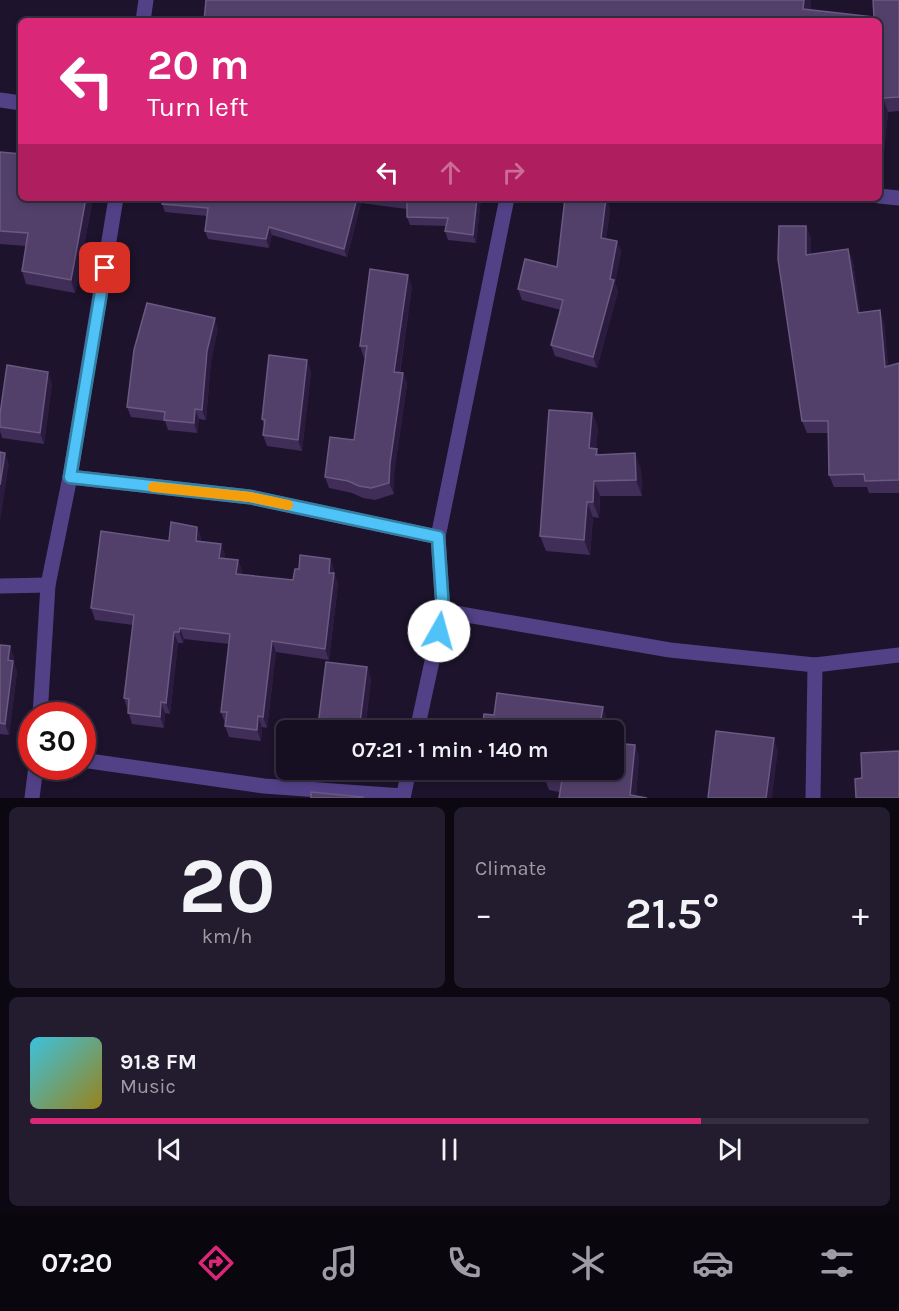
<!DOCTYPE html>
<html lang="en">
<head>
<meta charset="utf-8">
<style>
	:root { --surface:#160e21; --page:#231c2e; --text:#f1f3f6; --muted:#9e9ca5; --line:#352e3f; --accent:#db2777 }
	body { margin:0; font-family:Karla,sans-serif; background:var(--page); color:var(--text); height:100vh; display:flex; flex-direction:column; font-size:22px; white-space:nowrap }
	* { box-sizing:border-box; margin:0 }
	p { font-size:20px; color:var(--muted) }
	.icon { flex:none; width:33px; height:33px; fill:none; stroke:currentColor; stroke-width:2; stroke-linecap:round; stroke-linejoin:round }
	.map { position:relative; height:798px; overflow:hidden }
	.side { display:flex; flex-direction:column; gap:9px; padding:9px; background:#0c0812; flex:1 }
	.side>* { flex:none }
	.banner { position:absolute; left:18px; top:18px; width:864px; height:183px; border-radius:9px; box-shadow:0 3px 9px #0003,0 0 0 2px var(--line); background:#db2777; color:#fff; overflow:hidden }
	.speed { position:absolute; left:18px; top:702px; display:flex; gap:12px; font-size:30px; font-weight:700; text-align:center }
	.speed>* { display:grid; place-content:center; width:78px; height:78px; border-radius:50%; background:var(--surface); box-shadow:0 3px 9px #0003,0 0 0 2px var(--line); line-height:1 }
	.speed .limit { border:9px solid #d22; background:#fff; color:#111 }
	.pin { position:absolute; display:grid; place-items:center; width:51px; height:51px; color:#fff; margin:-26px; border-radius:12px; box-shadow:0 3px 9px #0006 }
	.me { position:absolute; width:66px; margin:-33px; rotate:7deg; stroke-linejoin:round; filter:drop-shadow(0 0 4px #0008) }
	.turn { display:flex; align-items:center; gap:21px; height:126px; padding:0 30px; font-size:27px }
	.turn .icon { width:78px; height:78px; stroke-width:2.5 }
	.turn b { display:block; font-size:42px; line-height:51px }
	.lanes { display:flex; align-items:center; height:57px; padding:0 30px; background:#0003; justify-content:center; gap:30px; direction:ltr }
	.lanes .off { opacity:.35 }
	.big { font-size:45px; font-weight:600; line-height:1.1 }
	.side .tile { flex:1; display:flex; flex-direction:column; justify-content:center; gap:9px; min-width:0; padding:0 21px; border-radius:9px; background:var(--page) }
	.side .dial { align-items:center; gap:0 }
	.dial b { font-size:78px; line-height:1 }
	.song { display:flex; align-items:center; gap:18px }
	.cover { width:72px; height:72px; border-radius:9px; background:linear-gradient(135deg,hsl(190 70% 55%),hsl(50 70% 35%)) }
	.played { height:6px; border-radius:3px; background:linear-gradient(90deg,var(--accent) 80%,var(--line) 80%) }
	.keys { display:flex; justify-content:space-around; direction:ltr }
	.heat { display:flex; justify-content:space-between; align-items:center; font-size:33px; direction:ltr }
	.side .tiles { flex:1; display:grid; gap:9px; grid-template-columns:1fr 1fr }
	.tile:last-child { grid-column:span 2 }
	.trip { position:absolute; left:276px; top:720px; width:348px; height:60px; border-radius:9px; background:var(--surface); box-shadow:0 3px 9px #0003,0 0 0 2px var(--line); font-weight:600; line-height:60px; text-align:center }
	.tab-bar { display:flex; height:96px; justify-content:space-around; align-items:center; background:#09060d; color:var(--muted) }
	.tab-bar .icon { width:42px; height:42px }
	.tab-bar .on { color:var(--accent) }
	.tab-bar b { font-size:27px; color:var(--text) }
	.map>svg:first-child { display:block }
	.lines { fill:none; stroke-linecap:round; stroke-linejoin:round }
	.minor { stroke:#534188; stroke-width:15 }
	.wall { fill:#402d58 }
	.shaded-wall { fill:#2a1b3f }
	.building { fill:#52406a; stroke:#6a5981; stroke-width:1.5 }
	.route-casing { stroke:#337fa1; stroke-width:15 }
	.route { stroke:#4fc3f7; stroke-width:10 }
	.slow { stroke:#f59e0b; stroke-width:10 }
</style>
</head>
<body>
<div class="map">
<svg width="899" height="798" viewBox="0 0 899 798">
	<rect width="100%" height="100%" fill="#1d132c"/>
	<g class="lines">
		<g class="minor">
			<path d="M143,21l3,-21"/>
			<path d="M0,100l21,3"/>
			<path d="M879,196l20,2"/>
			<path d="M70,477l180,20 188,40"/>
			<path d="M0,586l48,-1"/>
			<path d="M443,611l227,39 145,15 84,-10"/>
			<path d="M40,716l8,-131 22,-108 46,-279"/>
			<path d="M417,730l26,-119 -5,-74 69,-339"/>
			<path d="M82,760l182,26 139,10"/>
			<path d="M32,798l4,-32"/>
			<path d="M403,798l6,-28"/>
			<path d="M813,798l2,-133"/>
		</g>
	</g>
	<g class="wall">
		<path d="M206,0h605l-1,10 64,7 25,-17v111l-11,1 -4,39h-5v-130z"/>
		<path d="M0,152l93,46 -18,95 -49,-9 -4,-13 4,-25 -26,-2z"/>
		<path d="M162,198h319l-5,45 -28,-3 -3,-9 2,-5 -37,-1 -3,-8v-8l-46,-6 -14,54 -75,-22 -3,13 -61,-9 -3,-8 2,-15 -42,-4 -3,-8z"/>
		<path d="M606,198l4,11 -4,30 11,2 4,11 -6,31 3,8 -21,77 -42,-12 -4,-11 10,-35 -39,-10 -4,-11 39,-22z"/>
		<path d="M806,226l5,13v15l37,-5 5,13 7,51 24,9 4,44 11,-3v130h-30l-2,-6h-33l-5,-12 -1,-42h-21l-5,-12z"/>
		<path d="M412,286l-12,87h3l4,11 -13,90v20l-19,6 -12,-2 -11,-5 -23,-5 -4,-11 29,-37 12,-82h-2l-4,-12z"/>
		<path d="M218,328l-7,33 -5,59 -7,-1 -2,14 -29,-3 -3,-9 -34,-4 -4,-10z"/>
		<path d="M311,371l-9,80 -35,-5 -4,-11 1,-10 -2,-6z"/>
		<path d="M52,383l-8,61 -42,-6 -2,-7v-17z"/>
		<path d="M592,413l6,15 -2,21 3,6 42,14 1,27h-42l-1,22 -6,-1 -3,38 -44,-4 -6,-15z"/>
		<path d="M197,527l4,11v4l20,2 4,11 -1,4 14,1 4,11 -1,4 52,5 6,-11 31,-10 4,11v3l4,11 -9,76 -53,-8 -9,76 -5,-1 -1,14 -32,-4 -4,-11v-3l-4,-11 8,-68 -45,-5 -1,4h-5l-8,71 -5,-1 -1,15 -32,-4 -8,-26 9,-73 -38,-5 -4,-12z"/>
		<path d="M0,645l10,1 4,12v5l3,9 -8,63 -9,-1z"/>
		<path d="M367,667l4,12 -6,51h-45l-2,-4z"/>
		<path d="M614,743l21,2 4,12 -3,39 11,2h-88l1,-6 -11,-2 -3,-8 -63,-8 -2,-4h133z"/>
	</g>
	<g class="shaded-wall">
		<path d="M804,0h7l-2,21 -6,-12z"/>
		<path d="M883,98l5,14 -4,39 -5,-13z"/>
		<path d="M86,198h7l-18,95 -4,-13z"/>
		<path d="M357,198h2l2,5 -14,54 -3,-8z"/>
		<path d="M477,198h4l-5,45 -3,-8z"/>
		<path d="M606,198l4,11 -5,40 -4,-11z"/>
		<path d="M806,226l5,13v28l-5,-12z"/>
		<path d="M269,227l3,8 -3,13 -3,-9z"/>
		<path d="M617,241l4,11 -6,31 3,8 -21,77 -4,-11z"/>
		<path d="M848,249l5,13 9,63 -4,-12z"/>
		<path d="M408,275l4,11 -14,97 -4,-11z"/>
		<path d="M880,310l4,12 5,57 -4,-12z"/>
		<path d="M215,318l3,10 -7,33 -5,59 -4,-10 5,-59z"/>
		<path d="M307,360l4,11 -9,80 -4,-11z"/>
		<path d="M48,372l4,11 -8,61 -4,-11z"/>
		<path d="M403,373l4,11 -13,90v20l-5,-11 1,-20z"/>
		<path d="M195,409l4,10 -2,14 -3,-10z"/>
		<path d="M592,413l6,15 -3,36 -6,-16z"/>
		<path d="M5,453l4,11 -9,58v-37z"/>
		<path d="M635,453l6,16 1,27 -6,-16z"/>
		<path d="M594,481l6,15 -1,22 -6,-16z"/>
		<path d="M587,502l6,15 -3,38 -6,-15z"/>
		<path d="M197,527l4,11 -1,14 -4,-11z"/>
		<path d="M221,544l4,11 -2,14 -4,-11z"/>
		<path d="M330,559l4,11 -1,14 -4,-11z"/>
		<path d="M238,560l4,11 -2,14 -4,-11z"/>
		<path d="M334,573l4,11 -9,76 -4,-11z"/>
		<path d="M180,628l4,11 -1,4 -4,-11z"/>
		<path d="M174,632l4,11 -8,71 -4,-11z"/>
		<path d="M272,641l4,11 -9,76 -4,-11z"/>
		<path d="M10,646l4,12v5l3,9 -8,63 -4,-11 3,-64z"/>
		<path d="M367,667l4,12 -6,51h-6z"/>
		<path d="M161,702l4,11 -1,15 -4,-11z"/>
		<path d="M603,707l4,12 -2,11h-6z"/>
		<path d="M258,716l4,11 -1,14 -4,-11z"/>
		<path d="M774,738l4,13 -6,47h-6z"/>
		<path d="M635,745l4,12 -3,41 -6,-3z"/>
	</g>
	<g class="building">
		<path d="M206,0h598l-1,9 71,8 -1,-17h26v97l-16,1 -4,36v-113h-675z"/>
		<path d="M0,152l21,2v44h65l-15,82 -49,-9 6,-38 -28,-2z"/>
		<path d="M162,198h195l-13,51 -75,-22 -3,12 -61,-8 3,-23 -46,-4z"/>
		<path d="M382,198h95l-4,37 -28,-4 3,-13 -41,-1v-16z"/>
		<path d="M565,198h41l-5,40 16,3 -7,38 4,1 -21,77 -42,-12 12,-45 -45,-11 7,-30 32,8z"/>
		<path d="M779,226h27v29l42,-6 10,64 22,-3 5,57 14,-4v117l-34,1 -1,-7 -35,1 -1,-54h-26l-24,-162z"/>
		<path d="M370,269l38,6 -14,97 9,1 -13,90 -1,20 -18,5 -12,-2 -11,-5 -23,-4 5,-40 24,3 13,-94h-7z"/>
		<path d="M147,303l68,15 -8,33 -5,59 -7,-1 -1,14 -30,-3 1,-8 -38,-5 7,-57z"/>
		<path d="M269,355l38,5 -9,80 -35,-5 2,-15 -3,-1z"/>
		<path d="M7,365l41,7 -8,61 -40,-6v-13z"/>
		<path d="M549,410l43,3 -3,35 8,1 -1,6 39,-2 1,27 -42,1 -1,21h-6l-3,38 -44,-4z"/>
		<path d="M0,452l5,1 -5,32z"/>
		<path d="M171,522l26,5 -1,14 25,3 -2,14 19,2 -2,14 57,6 2,-11h4l1,-14 30,4 -1,14h5l-9,76 -53,-8 -9,76 -5,-1 -1,14 -32,-4 2,-14h-6l9,-78 -50,-6 -1,4h-5l-8,71 -5,-1 -1,15 -32,-4 1,-14 -5,-1 10,-83 -43,-7 10,-77 68,10z"/>
		<path d="M0,645l10,1 -2,14 5,1 -8,63 -5,-1z"/>
		<path d="M326,662l41,5 -8,63h-37l1,-4h-5z"/>
		<path d="M497,693l106,14 -4,23h-117l2,-16 10,1z"/>
		<path d="M716,731l58,7 -8,60h-58z"/>
		<path d="M614,743l21,2 -5,50 17,3h-88l3,-18 -18,-2 1,-8h-5h74z"/>
		<path d="M899,751v47h-43l-1,-19 7,-1 -1,-25z"/>
		<path d="M311,792l52,5 -1,1h-51z"/>
	</g>
	<g class="lines">
		<g class="route-casing">
			<path id="route" d="M105,268l-35,209 180,20 188,40 5,74 -4,20"/>
		</g>
		<use href="#route" class="route"/>
		<path class="slow" d="M153,487l97,10 38,8"/>
	</g>
</svg>
<div class="speed"><div class="limit">30</div></div>
<div class="pin" style="left:105px;top:268px;background:#d93025"><svg class="icon" aria-label="arrive" viewBox="0 0 24 24"><path d="M6 21V4h12l-3 4 3 4H6"/></svg></div>
<svg class="me" style="left:439px;top:631px" viewBox="-20 -20 40 40"><circle r="19" fill="#fff"/><path d="M0-13L10 11 0 6-10 11z" fill="#4fc3f7"/></svg>
<div class="trip">07:21 · 1 min · 140 m</div>
<div class="banner">
<div class="turn"><svg class="icon" aria-label="left" viewBox="0 0 24 24"><path d="M17 20v-9H6M10 6l-5 5 5 5"/></svg><div><b>20 m</b>Turn left</div></div>
<div class="lanes"><svg class="icon" aria-label="left" viewBox="0 0 24 24"><path d="M17 20v-9H6M10 6l-5 5 5 5"/></svg><svg class="icon off" aria-label="ahead" viewBox="0 0 24 24"><path d="M12 20V5M6 11l6-6 6 6"/></svg><svg class="icon off" aria-label="right" viewBox="0 0 24 24"><path d="M7 20v-9h11M14 6l5 5-5 5"/></svg></div>
</div>
</div>
<section class="side">
<div class="tiles">
<div class="tile dial"><b>20</b><p>km/h</p></div>
<div class="tile"><p>Climate</p>
<div class="heat"><a>−</a><b class="big">21.5°</b><a>+</a></div>
</div>
<div class="tile">
<div class="song"><i class="cover"></i><div><b>91.8 FM</b><p>Music</p></div></div>
<div class="played"></div>
<div class="keys"><svg class="icon" aria-label="previous" viewBox="0 0 24 24"><path d="M18 5L8 12l10 7zM5 5v14"/></svg><svg class="icon" aria-label="pause" viewBox="0 0 24 24"><path d="M8 5v14M16 5v14"/></svg><svg class="icon" aria-label="next" viewBox="0 0 24 24"><path d="M6 5l10 7-10 7zM19 5v14"/></svg></div>
</div>
</div>
</section>
<nav class="tab-bar">
<b>07:20</b>
<svg class="icon on" aria-label="directions" viewBox="0 0 24 24"><path d="M12 3l9 9-9 9-9-9zM9 14v-3h6M13 9l2 2-2 2"/></svg>
<svg class="icon" aria-label="music" viewBox="0 0 24 24"><path d="M9 18V5l10-2v13"/><circle cx="6" cy="18" r="3"/><circle cx="16" cy="16" r="3"/></svg>
<svg class="icon" aria-label="phone" viewBox="0 0 24 24"><path d="M5 4h4l2 5-3 2q2 4 5 5l2-3 5 2v4C11 20 4 13 5 4z"/></svg>
<svg class="icon" aria-label="climate" viewBox="0 0 24 24"><path d="M12 3v18M4 7l16 10M4 17L20 7"/></svg>
<svg class="icon" aria-label="car" viewBox="0 0 24 24"><path d="M5 17H2v-5l4-1 3-4h7l3 4 3 1v5h-3M9 17h6M6 11h13"/><circle cx="7" cy="17" r="2"/><circle cx="17" cy="17" r="2"/></svg>
<svg class="icon" aria-label="filters" viewBox="0 0 24 24"><path d="M4 7h16M4 17h16"/><circle cx="9" cy="7" r="2"/><circle cx="15" cy="17" r="2"/></svg>
</nav>
</body>
</html>
